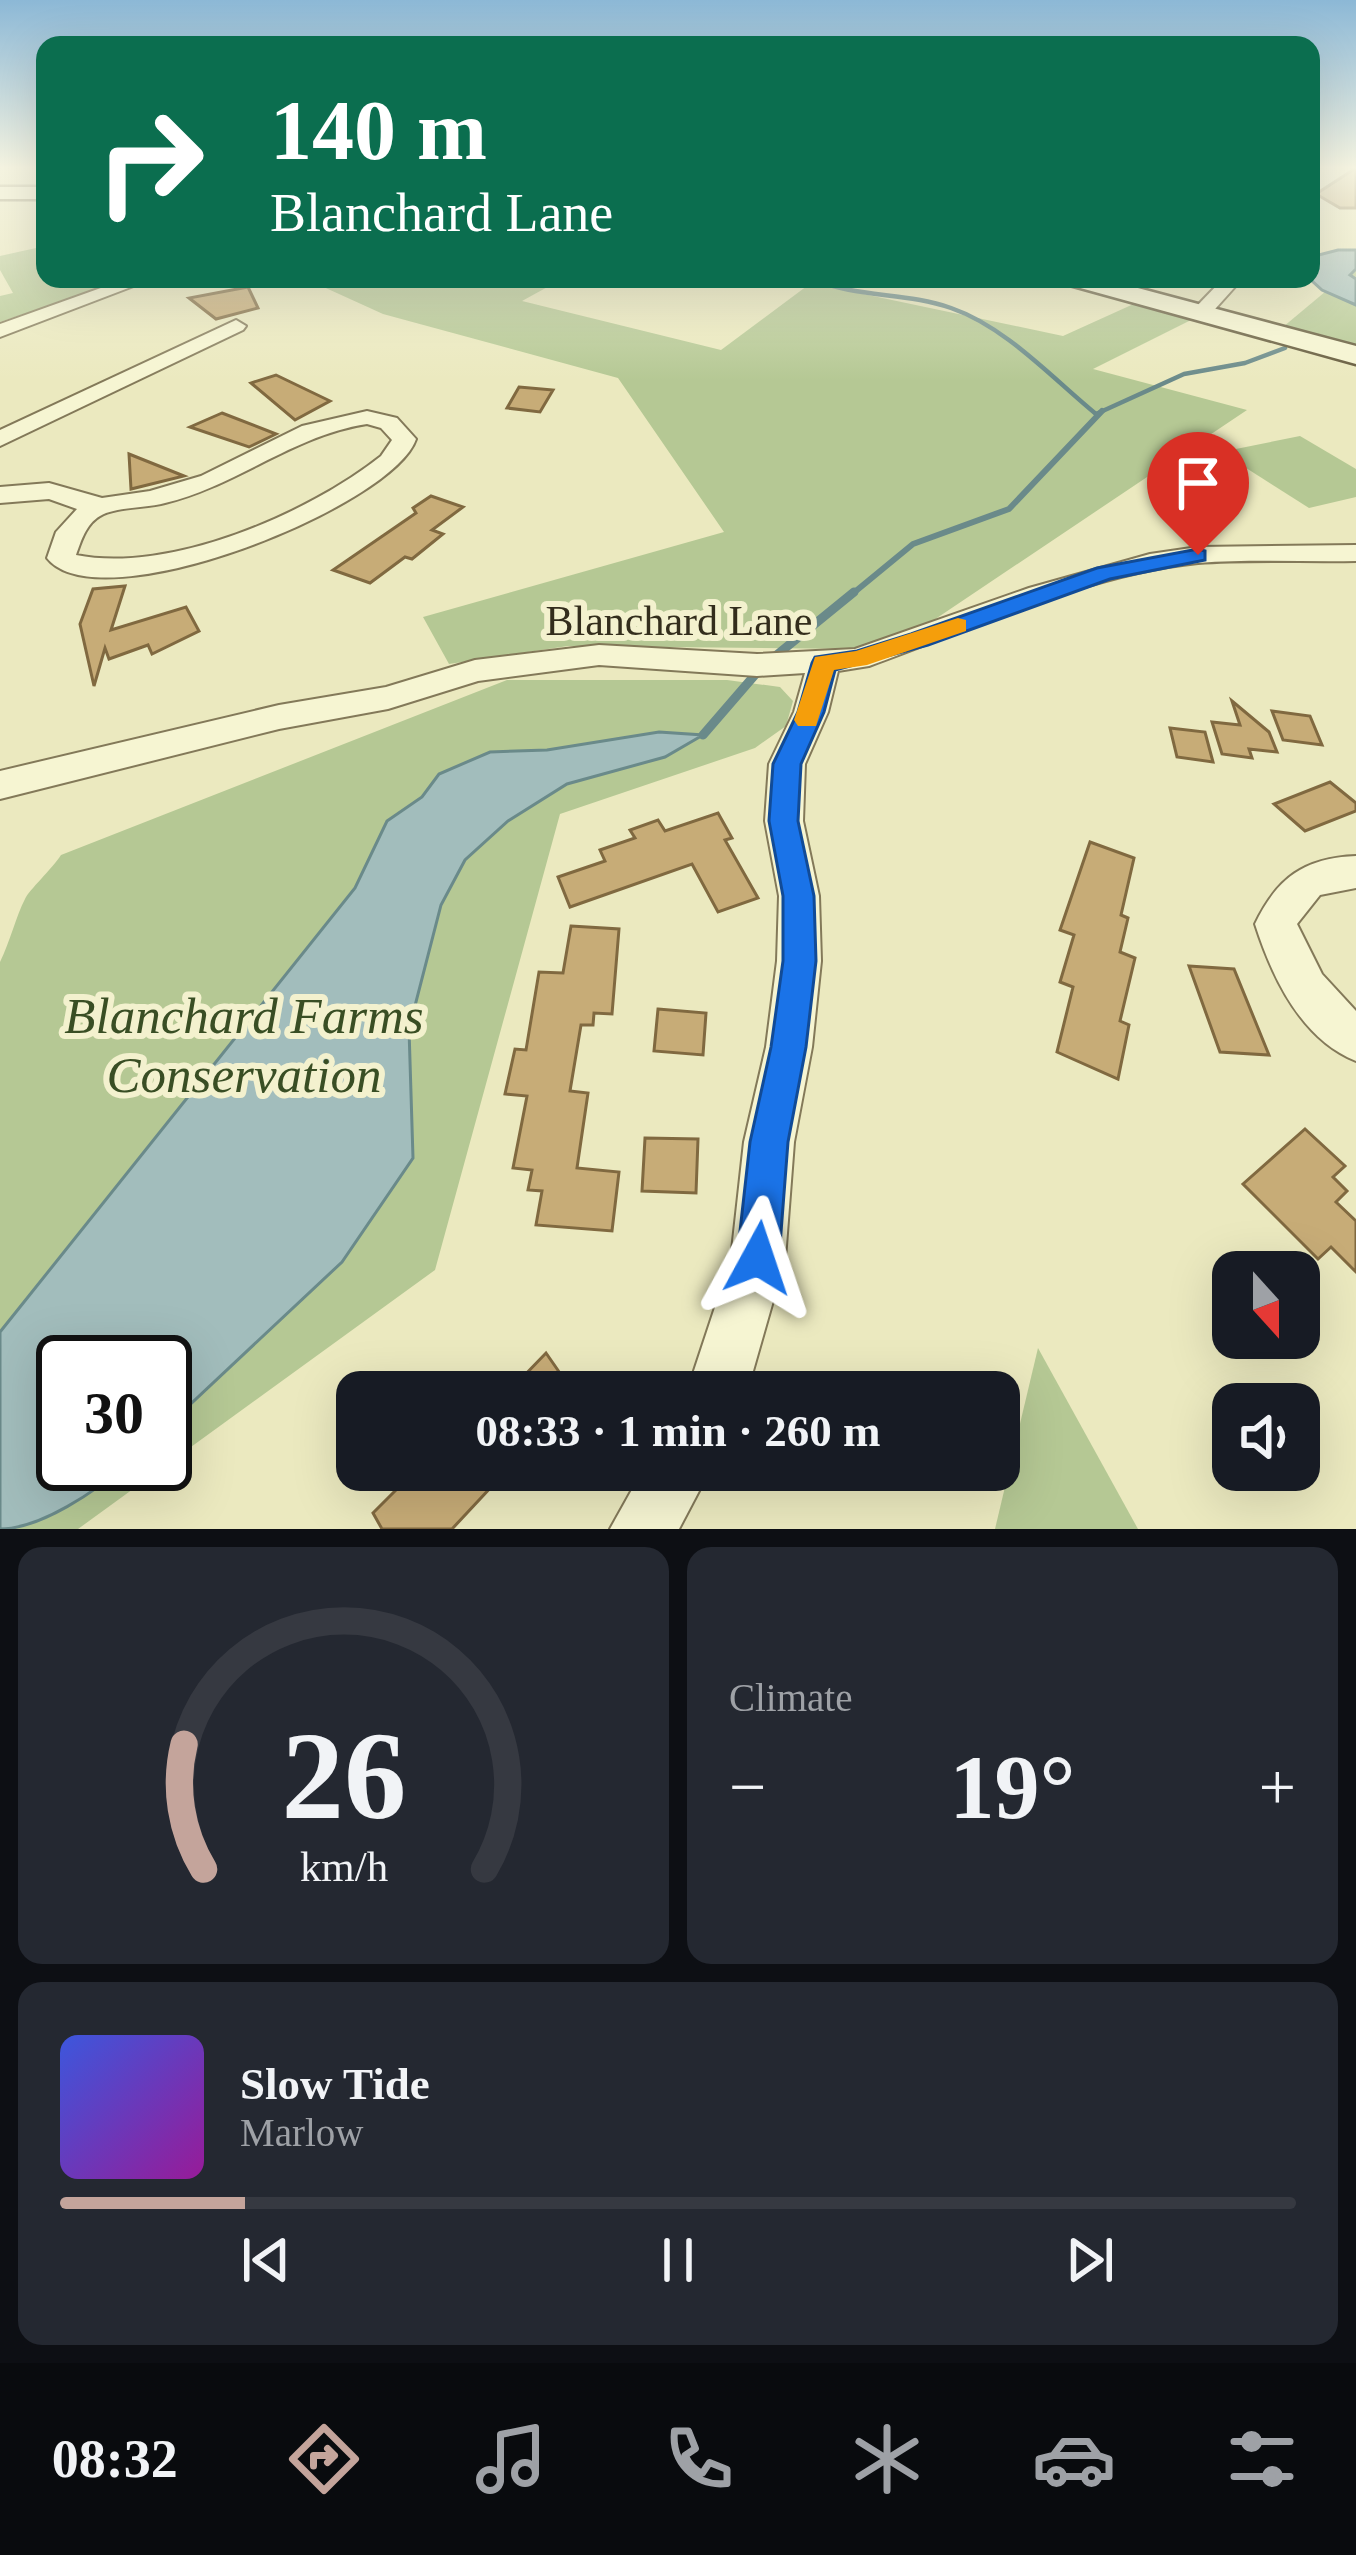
<!DOCTYPE html>
<html lang="en">
<head>
<meta charset="utf-8">
<style>
	:root { --surface:#171b24; --page:#242831; --text:#f1f3f6; --muted:#9ea1a6; --line:#363941; --accent:#c4a49b }
	body { margin:0; font-family:Georgia,serif; background:var(--page); color:var(--text); height:100vh; display:flex; flex-direction:column; font-size:45px; white-space:nowrap }
	* { box-sizing:border-box; margin:0 }
	p { font-size:39px; color:var(--muted) }
	.icon { flex:none; width:66px; height:66px; fill:none; stroke:currentColor; stroke-width:2; stroke-linecap:round; stroke-linejoin:round }
	.map { position:relative; height:1529px; overflow:hidden }
	.sheet { display:flex; flex-direction:column; gap:18px; padding:18px; background:#0d0f14; flex:1 }
	.sheet>* { flex:none }
	.guide { position:absolute; left:36px; top:36px; width:1284px; height:252px; border-radius:24px; box-shadow:0 12px 48px #0002; background:#0b6e4f; color:#fff; overflow:hidden }
	.needle { width:78px; rotate:159deg }
	.buttons { position:absolute; left:1212px; top:1251px; display:grid; gap:24px }
	.buttons a { display:grid; place-items:center; width:108px; height:108px; border-radius:24px; background:var(--surface); box-shadow:0 12px 48px #0002; font-size:60px }
	.speed { position:absolute; left:36px; top:1335px; display:flex; gap:24px; font-size:60px; font-weight:700; text-align:center }
	.speed>* { display:grid; place-content:center; width:156px; height:156px; border-radius:50%; background:var(--surface); box-shadow:0 12px 48px #0002; line-height:1 }
	.speed .limit { border:6px solid #111; border-radius:18px; background:#fff; color:#111 }
	.pin { position:absolute; display:grid; place-items:center; width:102px; height:102px; color:#fff; margin:-123px -51px; border-radius:50% 50% 50% 0; rotate:-45deg; box-shadow:0 0 12px #0007 }
	.pin .icon { rotate:45deg }
	.me { position:absolute; width:132px; margin:-66px; rotate:5deg; stroke-linejoin:round; filter:drop-shadow(0 0 9px #0008) }
	.turn { display:flex; align-items:center; gap:42px; height:252px; padding:0 36px; font-size:54px }
	.turn .icon { width:156px; height:156px; stroke-width:2.5 }
	.turn b { display:block; font-size:84px; line-height:102px }
	.big { font-size:90px; font-weight:600; line-height:1.1 }
	.sheet .tile { flex:1; display:flex; flex-direction:column; justify-content:center; gap:18px; min-width:0; padding:0 42px; border-radius:24px; background:var(--page) }
	.sheet .dial { align-items:center; gap:0 }
	.dial svg { height:312px; overflow:visible; fill:none; stroke:var(--line); stroke-width:7; stroke-linecap:round; text-anchor:middle }
	.dial text { fill:var(--text); stroke:none }
	.song { display:flex; align-items:center; gap:36px }
	.cover { width:144px; height:144px; border-radius:18px; background:linear-gradient(135deg,hsl(230 70% 55%),hsl(300 70% 35%)) }
	.played { height:12px; border-radius:6px; background:linear-gradient(90deg,var(--accent) 15%,var(--line) 15%) }
	.keys { display:flex; justify-content:space-around; direction:ltr }
	.heat { display:flex; justify-content:space-between; align-items:center; font-size:66px; direction:ltr }
	.sheet .tiles { flex:1; display:grid; gap:18px; grid-template-columns:1fr 1fr }
	.tile:last-child { grid-column:span 2 }
	.trip { position:absolute; left:336px; top:1371px; width:684px; height:120px; border-radius:24px; background:var(--surface); box-shadow:0 12px 48px #0002; font-weight:600; line-height:120px; text-align:center }
	.tabs { display:flex; height:192px; justify-content:space-around; align-items:center; background:#090b0e; color:var(--muted) }
	.tabs .icon { width:84px; height:84px }
	.tabs .selected { color:var(--accent) }
	.tabs b { font-size:54px; color:var(--text) }
	.map>svg:first-child { display:block }
	.green { fill:#b5c894; fill-rule:evenodd }
	.water { fill:#a2bdbc; stroke:#6a8a8a; stroke-width:3 }
	.lines { fill:none; stroke-linecap:round; stroke-linejoin:round }
	.stream-far2 { stroke:#6a8a8a; stroke-width:4.5 }
	.stream-far1 { stroke:#6a8a8a; stroke-width:6 }
	.stream { stroke:#6a8a8a; stroke-width:9 }
	.building { fill:#c7ac77; stroke:#806940; stroke-width:3 }
	.street-casing { stroke:#837959; stroke-width:4 }
	.secondary-casing { stroke:#645a3c; stroke-width:5 }
	.street { fill:#f6f5d2; fill-rule:evenodd }
	.secondary { fill:#f6f5d2; fill-rule:evenodd }
	.route { fill:#1a73e8; stroke:#114b97; stroke-width:3 }
	.slow { fill:#f59e0b }
	.labels { text-anchor:middle; stroke-width:12; stroke-linejoin:round; paint-order:stroke }
	.street-label { font-size:42px; fill:#332d1c; stroke:#f3f1ce }
	.near-park-label { font-size:51px; font-style:italic; fill:#394e24; stroke:#f3f1ce }
</style>
</head>
<body>
<div class="map">
<svg width="1356" height="1529" viewBox="0 0 1356 1529">
	<rect width="100%" height="100%" fill="#ebe9bf"/>
	<g class="green">
		<path d="M45,246v33h82l-127,43v-26l13,-3 -13,-23v-14z"/>
		<path d="M1356,266v80l-73,-19z"/>
		<path d="M306,279h256l-40,22 199,49 90,-67 252,53 75,-34 57,16 -102,51 154,41 -325,218 -68,21 -286,-3 -119,18 -26,-47 301,-85 -106,-154 -235,-64z"/>
		<path d="M1300,436l56,33v28l-47,11 -88,-56z"/>
		<path d="M507,680h220l53,7 13,14 -7,25 -31,22 -195,66 -125,456 -357,259h-78v-567c10,-20 16,-46 25,-63 4,-9 27,-30 36,-44zM63,1362h102v102h-102z"/>
		<path d="M1038,1348l100,181h-143z"/>
	</g>
	<g class="water">
		<path d="M1338,250h18v19l-6,6 6,4v26l-34,-15 -12,-11 1,-22z"/>
		<path d="M659,732l44,3 -38,22 -98,27 -59,37 -43,39 -24,45 -32,124 4,129 -71,104 -177,166v-66h-102v102h63c-29,27 -86,65 -126,65v-197l355,-444 32,-67 35,-24 17,-23 51,-22 57,-2z"/>
	</g>
	<g class="lines">
		<g class="stream-far2">
			<path d="M812,279c45,19 94,13 139,29 55,19 101,70 145,106"/>
			<path d="M1096,414l88,-40 61,-11 40,-15"/>
		</g>
		<path class="stream-far1" d="M851,595l62,-51 96,-35 93,-98"/>
		<g class="stream">
			<path d="M773,658l81,-66"/>
			<path d="M703,735l57,-66"/>
		</g>
	</g>
	<g class="building">
		<path d="M1356,168v40h-16l-24,-14z"/>
		<path d="M248,287l10,21 -42,11 -27,-21z"/>
		<path d="M276,375l54,26 -35,19 -44,-37z"/>
		<path d="M519,387l34,3 -13,22 -33,-4z"/>
		<path d="M222,413l54,21 -27,13 -59,-20z"/>
		<path d="M129,454l55,22 -53,13z"/>
		<path d="M431,496l32,11 -31,23 11,4 -31,25 -7,-2 -35,26 -37,-13 83,-57 -3,-5z"/>
		<path d="M125,586l-14,44 75,-23 13,24 -47,23 -4,-9 -39,14 -4,-11 -11,38 -14,-62 13,-35z"/>
		<path d="M1232,701l37,31 8,20 -28,-3 3,9 -30,-4 -10,-32 28,3z"/>
		<path d="M1272,711l38,5 12,29 -39,-5z"/>
		<path d="M1170,728l35,4 8,30 -36,-5z"/>
		<path d="M1330,782l26,21v8l-51,20 -31,-27z"/>
		<path d="M718,813l14,25 -7,2 33,58 -40,14 -26,-48 -122,43 -12,-30 47,-16 -5,-11 35,-12 -5,-8 28,-10 7,11z"/>
		<path d="M1090,842l44,16 -13,57 7,3 -8,34 15,6 -15,63 9,4 -11,54 -61,-27 16,-65 -13,-5 14,-47 -14,-5z"/>
		<path d="M571,926l48,3 -7,85 -18,-1 -1,12h-12l-11,66 18,2 -11,75 42,4 -7,59 -76,-6 6,-34 -14,-1 4,-20 -19,-2 14,-72 -22,-2 10,-45 11,1 13,-78 24,1z"/>
		<path d="M1189,966l45,3 35,86 -49,-3z"/>
		<path d="M658,1009l48,4 -3,42 -49,-4z"/>
		<path d="M1305,1129l40,37 -12,11 14,14 -11,11 20,19v51l-25,-25 -13,12 -75,-75z"/>
		<path d="M645,1138l53,1 -2,54 -54,-2z"/>
		<path d="M546,1353l27,39h-43l-9,-13z"/>
		<path d="M416,1470h91l-55,59h-70l-9,-16z"/>
	</g>
	<g class="lines">
		<g class="street-casing">
			<g id="street">
				<path d="M1311,167h10l-10,5z"/>
				<path d="M126,279h26l-152,58v-13z"/>
				<path d="M1223,279h19l-35,39h-14v-8z"/>
				<path d="M236,320l10,6 -3,4 -243,116v-16z"/>
				<path d="M367,411l30,7 19,21c-23,68 -317,185 -369,119l9,-26 21,-23 -28,-10 -49,4v-16l49,-4 53,15 48,-7 51,-15 101,-50zM367,424l14,4 11,12 -11,16c-73,58 -212,118 -305,99 5,-14 10,-31 24,-39 14,-9 47,-8 65,-13 71,-17 129,-68 202,-79z"/>
				<path d="M1356,545v16c-52,1 -106,-2 -158,2 -109,11 -226,66 -329,103l-31,5 -10,41 -23,52 -2,57 16,75 2,65 -9,86 -18,95 -9,117 -38,133h-60l44,-133 13,-117 22,-95 11,-86 2,-65 -14,-75 4,-57 25,-52 11,-39 -48,3 -158,-11 -121,16 -90,28 -109,20 -279,70v-28l279,-66 107,-18 89,-27 124,-15 158,9 98,-5 174,-61 121,-34 48,-7z"/>
				<path d="M1356,856v32l-36,7 -23,29 25,50 34,37v50c-55,-22 -84,-84 -101,-137 22,-46 49,-66 101,-68z"/>
				<path d="M643,1470h67l-31,59h-69z"/>
			</g>
		</g>
		<g class="secondary-casing">
			<g id="secondary">
				<rect x="0" y="187" width="45" height="12"/>
				<path d="M1062,279h42l252,67v18l-290,-80z"/>
			</g>
		</g>
		<use href="#street" class="street"/>
		<use href="#secondary" class="secondary"/>
	</g>
	<linearGradient id="sky" x2="0" y2="1"><stop stop-color="#8cb8d6"/><stop offset="0.44" stop-color="#f6f5e2"/><stop offset="1" stop-color="#f6f5e2" stop-opacity="0"/></linearGradient>
	<rect width="1356" height="381" fill="url(#sky)"/>
	<path class="route" d="M1198,549l7,2v9l-95,19 -182,66 -93,25 -11,42 -23,52 -3,57 16,75 2,65 -10,86 -18,95 -9,116 -6,15 -15,6 -15,-6 -6,-15 13,-116 21,-95 12,-86v-65l-14,-75 4,-57 25,-52 14,-49 3,-6 42,-6 54,-17 186,-66z"/>
	<path class="slow" d="M958,618l8,2v11l-99,34 -33,5 -18,56h-18l-4,-6 21,-63 41,-6z"/>
	<g class="labels">
		<g class="street-label">
			<text x="679" y="635">Blanchard Lane</text>
		</g>
		<g class="near-park-label">
			<text x="244" y="1033">Blanchard Farms<tspan x="244" dy="59">Conservation</tspan></text>
		</g>
	</g>
</svg>
<div class="buttons">
<a><svg class="needle" viewBox="-14 -14 28 28"><path d="M0-13l5 13h-10z" fill="#e53935"/><path d="M0 13l5-13h-10z" fill="#9ea1a6"/></svg></a>
<a><svg class="icon" aria-label="sound" viewBox="0 0 24 24"><path d="M4 9h4l5-4v14l-5-4H4zM17 9q2 3 0 6"/></svg></a>
</div>
<div class="speed"><div class="limit">30</div></div>
<div class="pin" style="left:1198px;top:555px;background:#d93025"><svg class="icon" aria-label="arrive" viewBox="0 0 24 24"><path d="M6 21V4h12l-3 4 3 4H6"/></svg></div>
<svg class="me" style="left:758px;top:1258px" viewBox="-20 -20 40 40"><path d="M0-17L14 15 0 8-14 15z" fill="#1a73e8" stroke="#fff" stroke-width="4"/></svg>
<div class="trip">08:33 · 1 min · 260 m</div>
<div class="guide">
<div class="turn"><svg class="icon" aria-label="right" viewBox="0 0 24 24"><path d="M7 20v-9h11M14 6l5 5-5 5"/></svg><div><b>140 m</b>Blanchard Lane</div></div>
</div>
</div>
<section class="sheet">
<div class="tiles">
<div class="tile dial"><svg viewBox="0 0 100 80">
<path d="M14 69A42 42 0 1 1 86 69"/>
<path d="M14 69A42 42 0 0 1 9 37" stroke="#c4a49b"/>
<text x="50" y="56" font-size="32" font-weight="700">26</text>
<text x="50" y="72" font-size="11">km/h</text>
</svg></div>
<div class="tile"><p>Climate</p>
<div class="heat"><a>−</a><b class="big">19°</b><a>+</a></div>
</div>
<div class="tile">
<div class="song"><i class="cover"></i><div><b>Slow Tide</b><p>Marlow</p></div></div>
<div class="played"></div>
<div class="keys"><svg class="icon" aria-label="previous" viewBox="0 0 24 24"><path d="M18 5L8 12l10 7zM5 5v14"/></svg><svg class="icon" aria-label="pause" viewBox="0 0 24 24"><path d="M8 5v14M16 5v14"/></svg><svg class="icon" aria-label="next" viewBox="0 0 24 24"><path d="M6 5l10 7-10 7zM19 5v14"/></svg></div>
</div>
</div>
</section>
<nav class="tabs">
<b>08:32</b>
<svg class="icon selected" aria-label="directions" viewBox="0 0 24 24"><path d="M12 3l9 9-9 9-9-9zM9 14v-3h6M13 9l2 2-2 2"/></svg>
<svg class="icon" aria-label="music" viewBox="0 0 24 24"><path d="M9 18V5l10-2v13"/><circle cx="6" cy="18" r="3"/><circle cx="16" cy="16" r="3"/></svg>
<svg class="icon" aria-label="phone" viewBox="0 0 24 24"><path d="M5 4h4l2 5-3 2q2 4 5 5l2-3 5 2v4C11 20 4 13 5 4z"/></svg>
<svg class="icon" aria-label="climate" viewBox="0 0 24 24"><path d="M12 3v18M4 7l16 10M4 17L20 7"/></svg>
<svg class="icon" aria-label="car" viewBox="0 0 24 24"><path d="M5 17H2v-5l4-1 3-4h7l3 4 3 1v5h-3M9 17h6M6 11h13"/><circle cx="7" cy="17" r="2"/><circle cx="17" cy="17" r="2"/></svg>
<svg class="icon" aria-label="filters" viewBox="0 0 24 24"><path d="M4 7h16M4 17h16"/><circle cx="9" cy="7" r="2"/><circle cx="15" cy="17" r="2"/></svg>
</nav>
</body>
</html>
